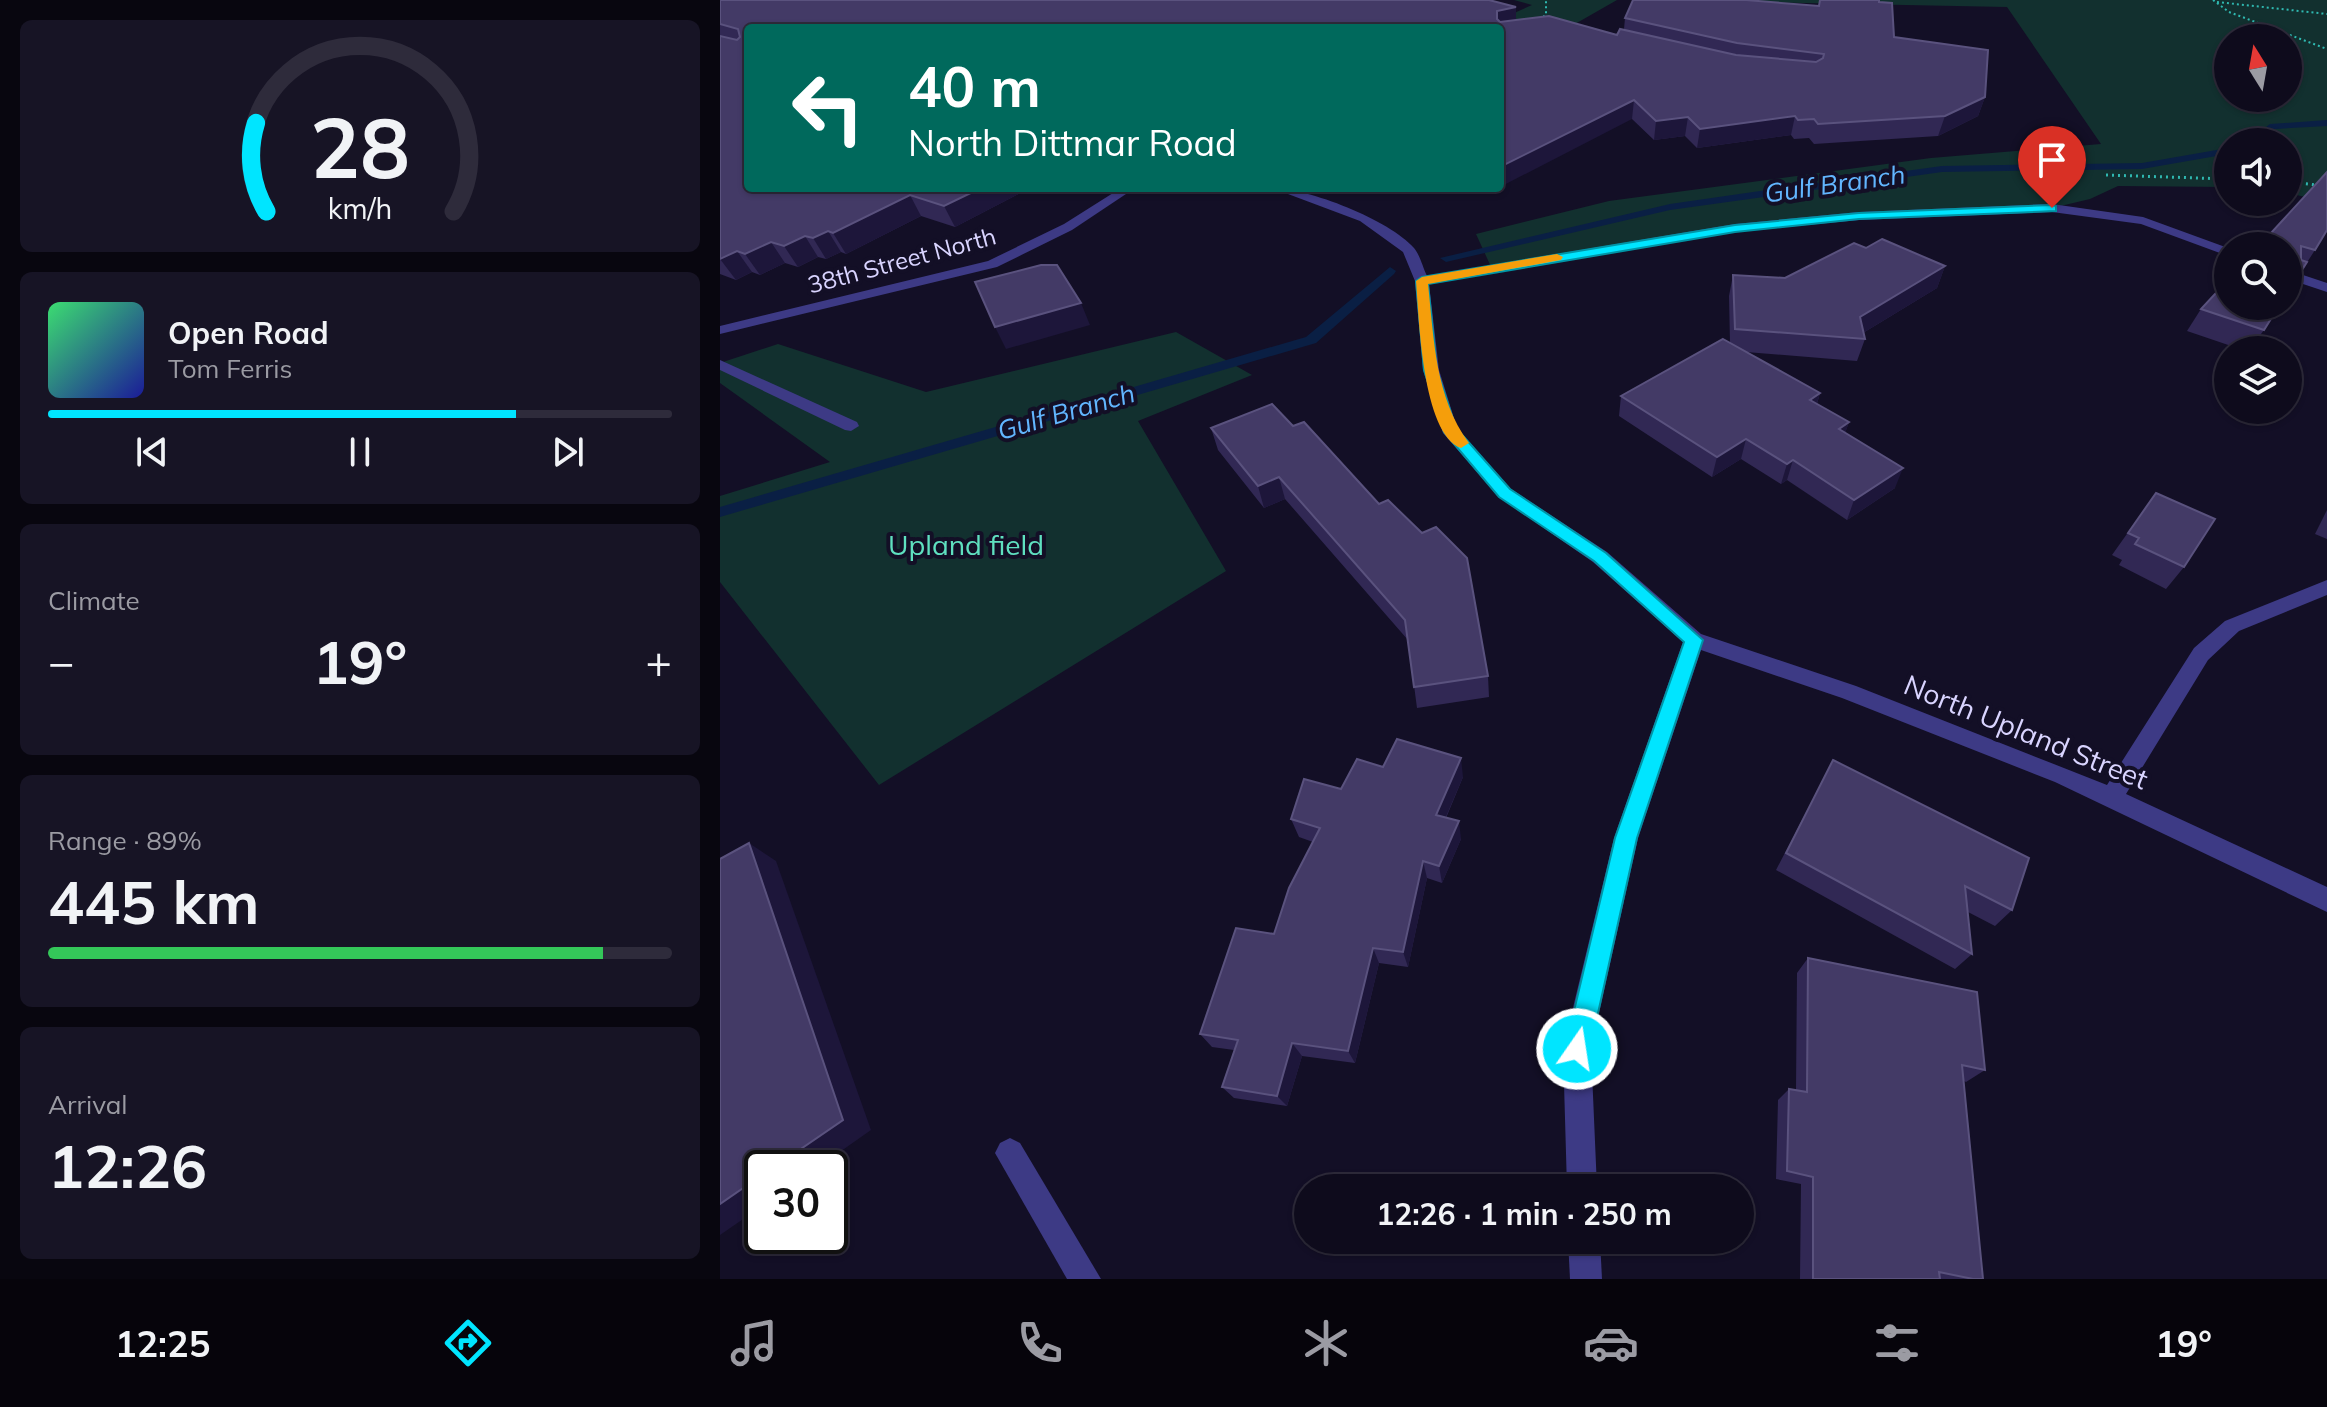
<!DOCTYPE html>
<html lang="en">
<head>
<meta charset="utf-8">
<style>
	:root { --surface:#0e0b1c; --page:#171425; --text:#f1f3f6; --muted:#9b9ba3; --line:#2e2b3b; --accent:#00e5ff }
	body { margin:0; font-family:Mulish,sans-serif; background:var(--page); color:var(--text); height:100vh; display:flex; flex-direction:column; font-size:30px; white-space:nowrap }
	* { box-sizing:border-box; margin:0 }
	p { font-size:26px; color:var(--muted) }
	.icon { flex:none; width:44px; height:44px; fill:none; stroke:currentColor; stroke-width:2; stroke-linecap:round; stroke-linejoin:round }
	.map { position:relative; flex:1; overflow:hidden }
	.drawer { display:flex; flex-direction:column; gap:20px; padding:20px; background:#08060f; width:720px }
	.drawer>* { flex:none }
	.top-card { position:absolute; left:24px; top:24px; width:760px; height:168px; border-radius:8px; box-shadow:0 2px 6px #0004,0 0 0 2px var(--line); background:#00695c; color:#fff; overflow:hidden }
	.needle { width:52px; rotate:349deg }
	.fabs { position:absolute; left:1494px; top:24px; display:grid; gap:16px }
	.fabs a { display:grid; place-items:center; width:88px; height:88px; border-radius:50%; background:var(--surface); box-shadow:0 2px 6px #0004,0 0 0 2px var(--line); font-size:40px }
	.speed { position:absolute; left:24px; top:1150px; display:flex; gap:16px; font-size:40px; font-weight:700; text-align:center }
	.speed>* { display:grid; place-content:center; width:104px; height:104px; border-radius:50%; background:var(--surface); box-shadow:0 2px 6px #0004,0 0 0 2px var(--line); line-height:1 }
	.speed .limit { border:4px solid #111; border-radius:12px; background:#fff; color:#111 }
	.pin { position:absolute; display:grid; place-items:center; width:68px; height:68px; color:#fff; margin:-82px -34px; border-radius:50% 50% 50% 0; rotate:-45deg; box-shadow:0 0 8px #0007 }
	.pin .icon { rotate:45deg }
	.me { position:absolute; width:88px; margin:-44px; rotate:13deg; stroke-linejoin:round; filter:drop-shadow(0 0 6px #0008) }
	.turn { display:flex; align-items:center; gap:28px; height:168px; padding:0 32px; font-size:36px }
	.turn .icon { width:104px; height:104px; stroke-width:2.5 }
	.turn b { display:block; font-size:56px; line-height:68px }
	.big { font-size:60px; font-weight:700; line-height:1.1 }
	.drawer .tile { flex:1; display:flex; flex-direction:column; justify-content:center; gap:12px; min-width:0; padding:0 28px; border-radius:12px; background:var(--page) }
	.drawer .dial { align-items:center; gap:0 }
	.dial svg { height:208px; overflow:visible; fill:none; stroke:var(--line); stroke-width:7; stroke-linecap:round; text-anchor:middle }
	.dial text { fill:var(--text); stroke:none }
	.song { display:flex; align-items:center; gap:24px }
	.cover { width:96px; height:96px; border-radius:12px; background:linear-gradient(135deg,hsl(140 70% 55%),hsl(240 70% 35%)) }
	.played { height:8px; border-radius:4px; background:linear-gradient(90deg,var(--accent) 75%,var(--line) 75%) }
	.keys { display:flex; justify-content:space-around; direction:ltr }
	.heat { display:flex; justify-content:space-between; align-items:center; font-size:44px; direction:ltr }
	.charge { height:12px; border-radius:6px; background:linear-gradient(90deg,#34c759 89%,var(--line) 0) }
	.trip { position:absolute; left:574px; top:1174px; width:460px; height:80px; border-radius:40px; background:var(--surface); box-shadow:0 2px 6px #0004,0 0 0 2px var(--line); font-weight:700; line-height:80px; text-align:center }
	.menu { display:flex; height:128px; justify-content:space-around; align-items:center; background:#06040b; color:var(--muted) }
	.menu .icon { width:56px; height:56px }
	.menu .active { color:var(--accent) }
	.menu b { font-size:36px; color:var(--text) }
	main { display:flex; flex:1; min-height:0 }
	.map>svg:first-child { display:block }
	.green { fill:#12302f; fill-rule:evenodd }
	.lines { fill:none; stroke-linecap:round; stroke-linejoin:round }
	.stream { fill:#0a1f44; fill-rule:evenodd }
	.path-far1 { stroke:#2fb8b0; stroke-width:2; stroke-dasharray:2 3; stroke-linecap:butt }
	.path { stroke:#2fb8b0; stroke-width:3; stroke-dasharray:2 4; stroke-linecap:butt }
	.minor { fill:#3d3a85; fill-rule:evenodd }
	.wall { fill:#312854 }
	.shaded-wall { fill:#1d163a }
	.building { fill:#433a66; stroke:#5a527e; stroke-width:2 }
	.route { fill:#00e5ff; stroke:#0095a6; stroke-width:2 }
	.slow { fill:#f59e0b }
	.labels { text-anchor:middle; stroke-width:8; stroke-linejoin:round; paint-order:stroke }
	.far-street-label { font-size:24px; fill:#d9d4ff; stroke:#130f26 }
	.far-water-label { font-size:26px; font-style:italic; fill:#62b6ff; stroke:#130f26 }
	.park-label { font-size:28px; fill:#5fe0c0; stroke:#130f26 }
	.street-label { font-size:28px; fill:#d9d4ff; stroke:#130f26 }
</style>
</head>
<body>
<main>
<section class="drawer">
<div class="tile dial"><svg viewBox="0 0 100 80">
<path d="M14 69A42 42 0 1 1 86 69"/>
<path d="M14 69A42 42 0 0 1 10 35" stroke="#00e5ff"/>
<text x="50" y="56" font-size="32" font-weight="700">28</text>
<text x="50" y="72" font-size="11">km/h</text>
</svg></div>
<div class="tile">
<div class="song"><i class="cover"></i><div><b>Open Road</b><p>Tom Ferris</p></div></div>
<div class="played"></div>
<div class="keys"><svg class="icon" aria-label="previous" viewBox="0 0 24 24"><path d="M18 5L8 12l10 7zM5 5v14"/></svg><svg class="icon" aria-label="pause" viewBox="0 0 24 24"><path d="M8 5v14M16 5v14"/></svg><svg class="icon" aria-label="next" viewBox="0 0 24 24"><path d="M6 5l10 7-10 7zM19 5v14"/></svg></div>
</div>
<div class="tile"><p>Climate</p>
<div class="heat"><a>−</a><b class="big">19°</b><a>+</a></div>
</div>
<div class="tile"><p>Range · 89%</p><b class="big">445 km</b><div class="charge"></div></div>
<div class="tile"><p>Arrival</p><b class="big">12:26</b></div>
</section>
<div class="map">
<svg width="1607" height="1279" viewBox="0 0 1607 1279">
	<rect width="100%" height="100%" fill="#130f26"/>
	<g class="green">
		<path d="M794,0h103l-49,28 -65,-10 29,-13z"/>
		<path d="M926,0h681v202l-39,-9v-51h-60v45l-110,-1 -28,13 -38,9 -193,8 -124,12 -243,41 -16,-35 133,-33 322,-43 170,-14 -94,-137zM1508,38h60v60h-60z"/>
		<path d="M456,332l76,43 -114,46 88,150 -347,214 -159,-203v-86l110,-34 -110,-79v-20l58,-19 148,48z"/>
	</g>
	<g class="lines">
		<g class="stream">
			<path d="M1607,120v6l-52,3 -18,13h-11l24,-18z"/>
			<path d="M1508,148v6l-86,15 -200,3 -272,38 -224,52 -6,-4 230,-54 97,-14 175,-24 200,-3z"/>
			<path d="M670,267l6,4 -2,3 -78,69 -596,174v-10l586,-170z"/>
		</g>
		<g class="path-far1">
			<path d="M1493,0l16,12 98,37"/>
			<path d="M1497,2l110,12"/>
			<path d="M820,21l6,-7v-14"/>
		</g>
		<g class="path">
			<path d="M1386,175l122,4"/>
			<path d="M1568,182l39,4"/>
		</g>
		<g class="minor">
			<path d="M401,188h14l-63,42 -75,37 -277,67v-8l268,-65 76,-37z"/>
			<path d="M552,188c36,0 118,32 142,60 6,7 9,20 13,28l308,-52 124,-12 193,-8 91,13 85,31v8l-87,-32 -89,-12 -193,8 -124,12 -306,52 10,86 18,58 54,61 96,63 94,82 155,52 251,99 87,-137 31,-27 102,-41v15l-88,36 -31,29 -82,134 201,93v25l-272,-130 -213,-84 -141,-48 -63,188 -47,211 6,139h-30l-4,-139 51,-211 69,-196 -90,-80 -94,-65 -56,-64 -20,-63 -8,-89 -12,-29 -43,-31z"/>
			<path d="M1568,270l39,13v9l-39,-13z"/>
			<path d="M0,360l137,62 2,4 -8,5 -6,-1 -125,-60z"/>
			<path d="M290,1138l10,5 81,136h-34l-72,-126 5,-10z"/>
			<path d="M848,1240h32l2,39h-32z"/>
		</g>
	</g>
	<g class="wall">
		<path d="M0,0l796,7v13l101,15 7,-6 1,-11 194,-12 1,-6 74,37 91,60 -7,19 -40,20 -124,8 -5,-6 -15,1 -3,-4 -94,13 -12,-12 -31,4 -22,-21 -132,-91h-752v160h282l-75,39 -34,-11 -75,38 -5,-2 -15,7 -8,-2 -20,10 -13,-4 -25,12 -8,-3 -16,8 -16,-6z"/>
		<path d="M1607,172l-12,78 -27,42v-46z"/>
		<path d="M1146,248l79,18 -8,22 -74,45 2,6 -8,22 -111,-9 74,41 -3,11 32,18 -4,11 50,55 -48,32 -60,-40 -6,4 -40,-25 -29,18 -93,-61 2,-20 109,-53 -1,-47 4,-21 52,3z"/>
		<path d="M1481,309l63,21 -15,20h-6l-56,-19z"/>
		<path d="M552,404l216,272 1,21 -72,11 -9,-68 -123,-141 -21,9 -46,-58 -7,-22z"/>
		<path d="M1436,493l28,74 -18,22 -47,-24 3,-5 -10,-5z"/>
		<path d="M1607,510v29l-12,-5z"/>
		<path d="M1113,760l179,150 -17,16 -27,-14 4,42 -17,15 -179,-99z"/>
		<path d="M743,777l-17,41 15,21 -19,44 -15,-5 -19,89 -29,-4 -24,100 -53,-7 -15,50 -53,-8 -12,-11 12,-37 -22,-3 -12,-13 74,-100 39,-92 -14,-5 -8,-18 50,-30z"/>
		<path d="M1088,958l177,112 -19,12 -2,-1 19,198h-183l1,-95 -25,-5 2,-79 11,-11 7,1 1,-117z"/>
	</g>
	<g class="shaded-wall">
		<path d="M796,7v17l-19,4v-17z"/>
		<path d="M1265,97l-7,19 -40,20 7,-20z"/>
		<path d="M914,100l-2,19 -132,68v-20z"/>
		<path d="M1075,116l-4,19 -94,13 3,-19z"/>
		<path d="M968,117l-3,19 -31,4 2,-19z"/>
		<path d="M261,188h49l-75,39 -11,-21z"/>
		<path d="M190,195l11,21 -75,38 -13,-21z"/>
		<path d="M108,231l13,21 -15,7 -13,-21z"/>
		<path d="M85,236l13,21 -20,10 -14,-21z"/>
		<path d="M51,242l14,21 -25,12 -15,-21z"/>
		<path d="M17,251l15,21 -16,8 -16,-21z"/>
		<path d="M1225,266l-8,22 -84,51 7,-22z"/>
		<path d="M361,303l9,22 -84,24 -11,-22z"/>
		<path d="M1100,393l-6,20 -4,-13z"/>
		<path d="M1129,422l-7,20 -3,-13z"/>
		<path d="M1026,439l-5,20 -29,18 5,-20z"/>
		<path d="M1073,460l-6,20 -6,4 6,-20z"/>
		<path d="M1183,468l-8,20 -48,32 7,-20z"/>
		<path d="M559,477l6,22 -21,9 -6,-22z"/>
		<path d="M741,758l2,19 -24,56 -3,-18z"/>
		<path d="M739,821l2,18 -19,44 -3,-17z"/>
		<path d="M29,843l27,18 95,269 -54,38h-44z"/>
		<path d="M703,861l4,17 -19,89 -5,-15z"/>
		<path d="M653,948l6,15 -24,100 -7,-12z"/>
		<path d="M572,1043l10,13 -15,50 -10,-10z"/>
		<path d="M42,1175v31l-42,29v-31z"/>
	</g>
	<g class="building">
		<path d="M0,0h769l27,7 -19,4v8l3,3 49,-6 68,19 3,-6 116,26 80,7 7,-4 1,-4 -87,-11 -112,-25 8,-18h113l73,6 1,-6h59v2l13,1 2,34 94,13 -3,47 -40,19 -127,8 -4,-5 -16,1 -3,-4 -95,13 -12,-12 -32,4 -22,-21 -134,67v-139h-752v160h233l-37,18 -34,-11 -77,38 -5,-2 -15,7 -8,-2 -21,10 -13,-4 -26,12 -8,-3 -17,8v-223l17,4 3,-3 -2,-8 -18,-5z"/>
		<path d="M1607,172v58l-12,20 -14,-4v14l6,2 -19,30v-46h-29z"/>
		<path d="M1162,239l63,27 -85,51 5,22 -130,-10 -2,-54 52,3 69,-35 12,5z"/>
		<path d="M321,265h16l24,38 -86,24 -20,-45z"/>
		<path d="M1508,280v26h51l-15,24 -63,-21z"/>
		<path d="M1003,339l97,54 -10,7 39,22 -10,7 64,39 -49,32 -61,-40 -6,4 -41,-25 -29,18 -96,-61z"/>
		<path d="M552,404l21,22 11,-4 75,82 9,-4 34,33 14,-6 31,31 21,118 -74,11 -9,-67 -126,-143 -21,9 -47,-58z"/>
		<path d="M1436,493l59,26 -31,48 -49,-23 4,-6 -11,-5z"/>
		<path d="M677,739l64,19 -25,57 23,6 -20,45 -16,-5 -20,91 -30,-4 -25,103 -56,-8 -15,53 -55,-9 16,-47 -38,-6 36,-106 38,6 15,-46 31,-60 -29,-9 13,-40 37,10 16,-30 26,8z"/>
		<path d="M1113,760l196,98 -17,52 -47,-24 7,68 -186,-101z"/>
		<path d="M29,843l94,277 -70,48h-11v7l-42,29v-345z"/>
		<path d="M1088,958l169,34 8,78 -23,-5 21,214h-10l-34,-7 1,7h-127v-102l-26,-6 2,-82 18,3z"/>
	</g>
	<path class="route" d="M1332,205l4,1v5l-197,8 -124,13 -307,52 9,86 19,58 54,61 96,64 97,87 -66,198 -47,211 -4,8 -9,4 -9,-4 -3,-8 50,-211 69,-196 -90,-81 -95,-64 -55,-65 -20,-62 -8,-89 6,-4 313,-52 124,-12z"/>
	<path class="slow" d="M837,254l6,3 -2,3 -133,24c6,55 7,113 41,159l-8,5c-39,-14 -42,-131 -45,-167l6,-4z"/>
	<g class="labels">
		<g class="far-street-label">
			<text transform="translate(182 261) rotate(-15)" y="8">38th Street North</text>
		</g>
		<g class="far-water-label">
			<text transform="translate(1115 184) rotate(-8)" y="9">Gulf Branch</text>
			<text transform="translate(346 412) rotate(-16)" y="9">Gulf Branch</text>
		</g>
		<g class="park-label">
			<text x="246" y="555">Upland field</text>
		</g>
		<g class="street-label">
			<text transform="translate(1306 732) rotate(22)" y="10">North Upland Street</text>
		</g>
	</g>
</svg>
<div class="fabs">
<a><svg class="needle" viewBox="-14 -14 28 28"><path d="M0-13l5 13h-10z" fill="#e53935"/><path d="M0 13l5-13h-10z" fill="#9b9ba3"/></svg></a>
<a><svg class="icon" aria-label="sound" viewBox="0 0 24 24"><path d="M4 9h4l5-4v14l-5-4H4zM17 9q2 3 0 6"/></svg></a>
<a><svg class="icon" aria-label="search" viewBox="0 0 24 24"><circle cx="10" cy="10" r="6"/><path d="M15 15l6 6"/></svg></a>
<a><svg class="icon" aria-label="layers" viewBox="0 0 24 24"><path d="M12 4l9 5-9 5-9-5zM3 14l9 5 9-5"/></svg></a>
</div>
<div class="speed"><div class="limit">30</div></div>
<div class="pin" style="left:1332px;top:208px;background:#d93025"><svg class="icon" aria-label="arrive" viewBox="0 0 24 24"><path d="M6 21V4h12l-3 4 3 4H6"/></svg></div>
<svg class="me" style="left:857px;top:1049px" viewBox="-20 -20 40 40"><circle r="17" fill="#00e5ff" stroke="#fff" stroke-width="3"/><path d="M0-11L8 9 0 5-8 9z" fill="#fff"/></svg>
<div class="trip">12:26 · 1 min · 250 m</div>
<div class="top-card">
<div class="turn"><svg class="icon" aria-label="left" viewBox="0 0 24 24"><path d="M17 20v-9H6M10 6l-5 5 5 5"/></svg><div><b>40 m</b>North Dittmar Road</div></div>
</div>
</div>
</main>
<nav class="menu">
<b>12:25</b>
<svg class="icon active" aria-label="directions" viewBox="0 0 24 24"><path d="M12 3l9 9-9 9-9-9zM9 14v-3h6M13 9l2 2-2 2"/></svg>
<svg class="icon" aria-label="music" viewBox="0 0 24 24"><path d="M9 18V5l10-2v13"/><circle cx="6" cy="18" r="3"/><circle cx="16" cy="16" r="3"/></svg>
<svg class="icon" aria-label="phone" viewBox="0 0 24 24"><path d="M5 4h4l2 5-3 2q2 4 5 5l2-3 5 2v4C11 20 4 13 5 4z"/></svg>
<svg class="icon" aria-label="climate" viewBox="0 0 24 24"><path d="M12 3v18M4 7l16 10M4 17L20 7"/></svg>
<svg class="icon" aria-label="car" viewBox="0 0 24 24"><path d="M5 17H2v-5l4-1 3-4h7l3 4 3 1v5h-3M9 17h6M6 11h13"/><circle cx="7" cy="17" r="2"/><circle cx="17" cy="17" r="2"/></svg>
<svg class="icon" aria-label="filters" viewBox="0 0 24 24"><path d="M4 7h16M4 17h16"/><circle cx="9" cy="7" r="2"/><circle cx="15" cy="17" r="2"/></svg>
<b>19°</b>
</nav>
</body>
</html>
